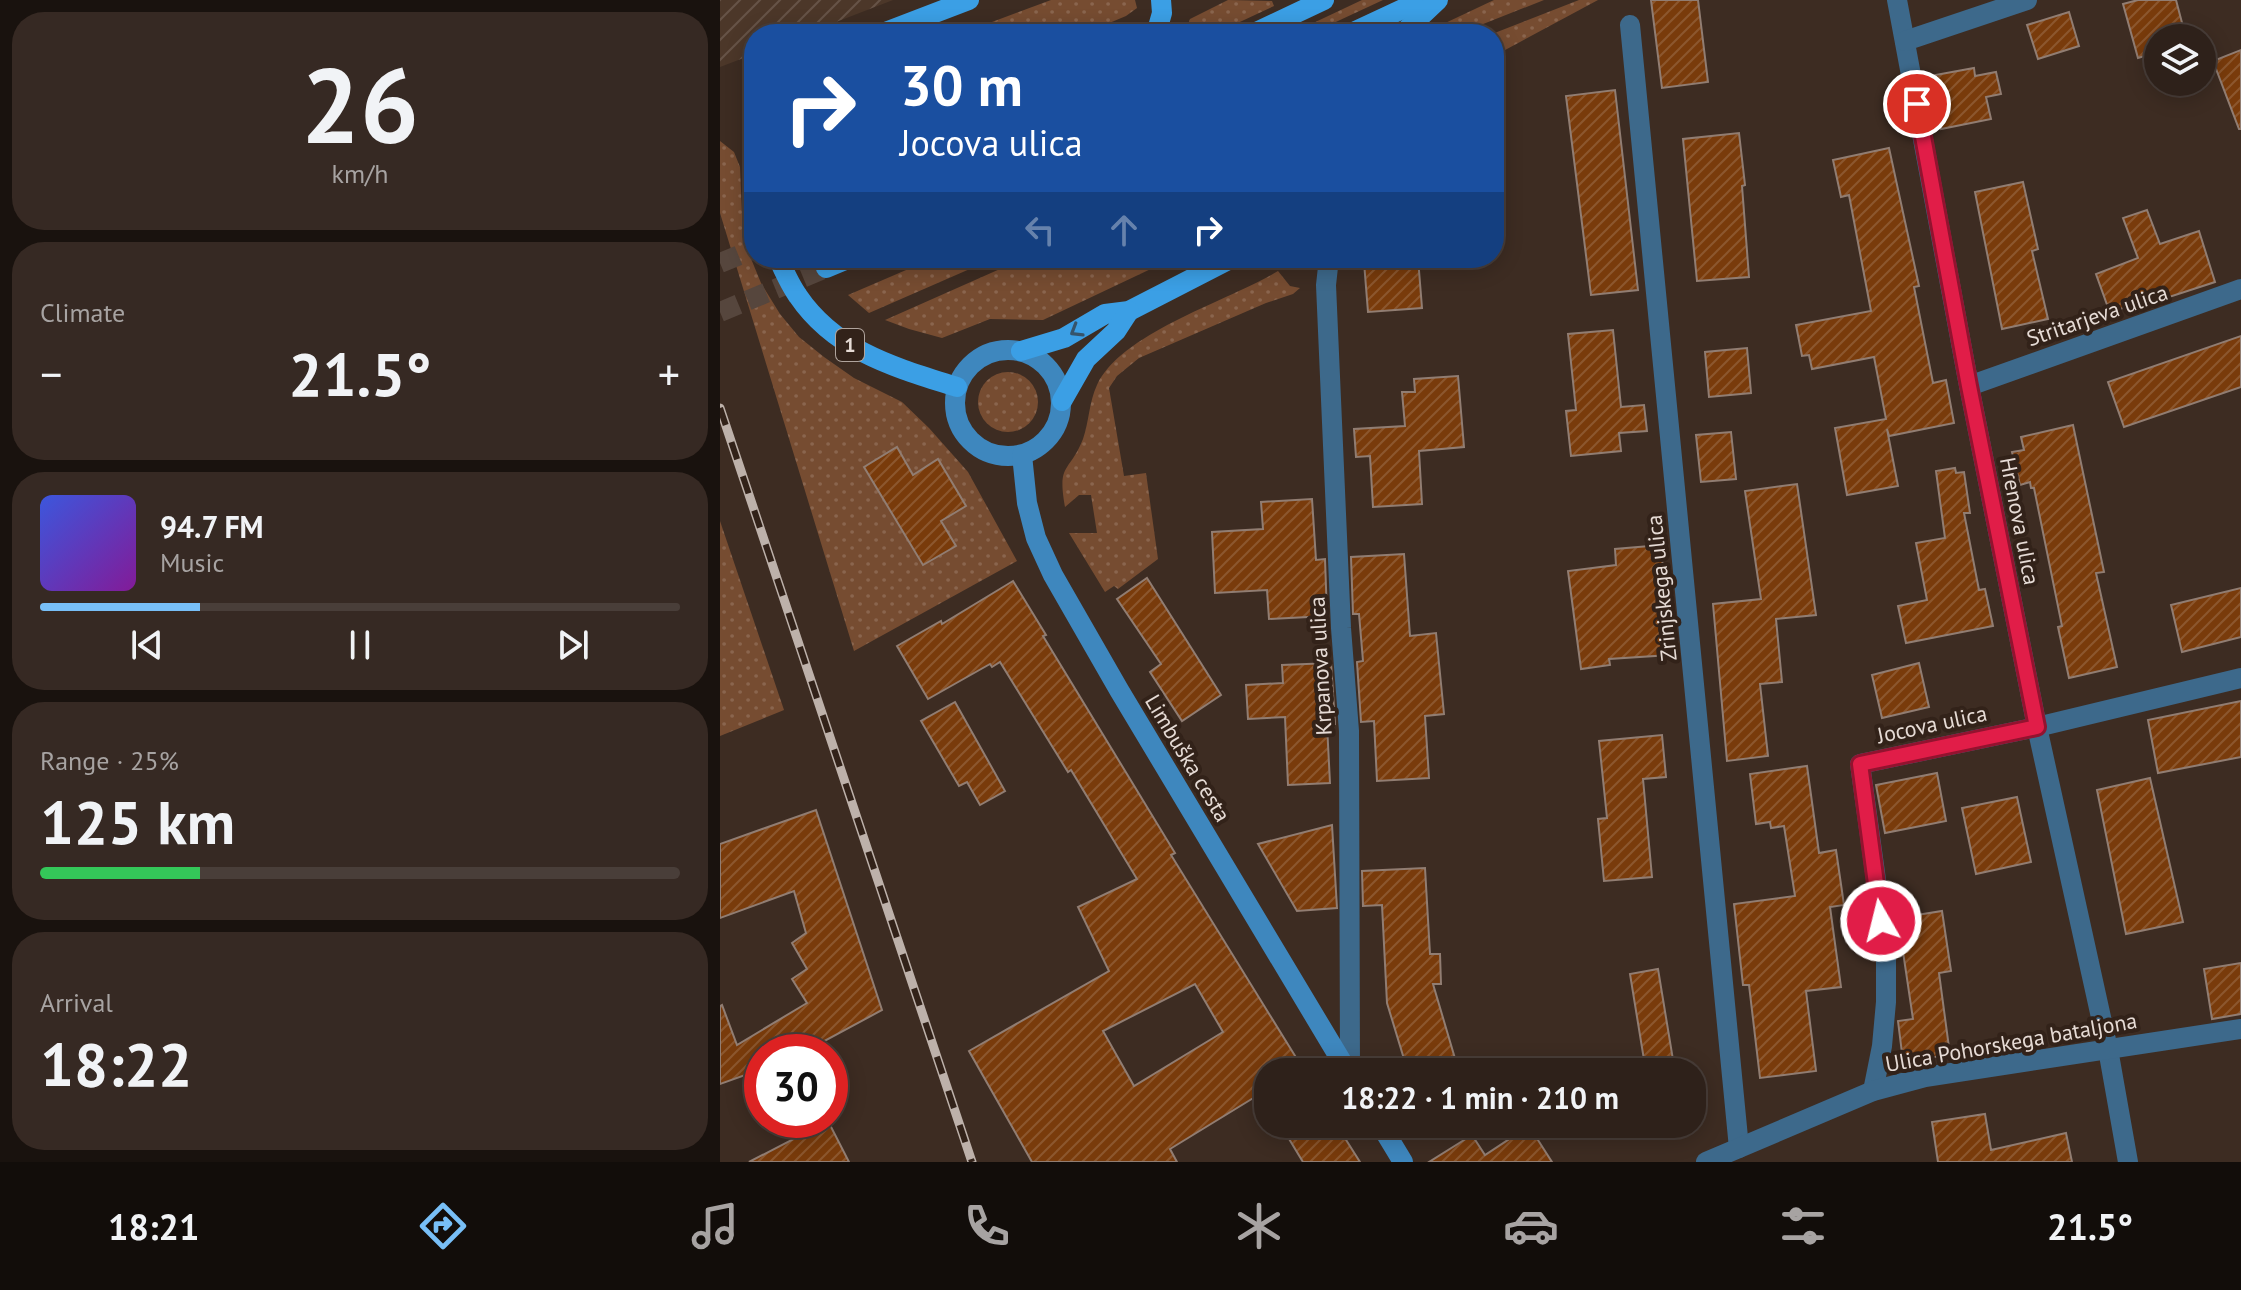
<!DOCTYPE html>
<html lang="en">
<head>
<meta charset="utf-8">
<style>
	:root { --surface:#2e211a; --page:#362923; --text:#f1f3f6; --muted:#a7a3a2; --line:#493e39; --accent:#78bff7 }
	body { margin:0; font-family:"PT Sans",sans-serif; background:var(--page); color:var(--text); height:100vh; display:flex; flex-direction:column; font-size:30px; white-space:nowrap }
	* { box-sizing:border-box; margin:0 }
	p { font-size:26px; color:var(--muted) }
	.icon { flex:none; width:44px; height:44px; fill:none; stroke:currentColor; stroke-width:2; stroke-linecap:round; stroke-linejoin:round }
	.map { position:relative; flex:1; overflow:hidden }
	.sheet { display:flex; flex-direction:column; gap:12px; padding:12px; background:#19120e; width:720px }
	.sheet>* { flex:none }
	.banner { position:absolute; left:24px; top:24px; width:760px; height:244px; border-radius:32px; box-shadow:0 4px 20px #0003,0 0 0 2px var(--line); background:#1a4fa0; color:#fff; overflow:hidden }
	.fabs { position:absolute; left:1424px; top:24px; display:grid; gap:16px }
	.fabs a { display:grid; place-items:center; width:72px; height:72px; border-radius:50%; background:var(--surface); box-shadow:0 4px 20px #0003,0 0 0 2px var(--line); font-size:40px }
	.speed { position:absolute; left:24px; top:1034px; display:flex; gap:16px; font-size:40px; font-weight:700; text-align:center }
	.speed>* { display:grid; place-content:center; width:104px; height:104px; border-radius:50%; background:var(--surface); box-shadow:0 4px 20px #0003,0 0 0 2px var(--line); line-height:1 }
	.speed .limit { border:12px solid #d22; background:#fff; color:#111 }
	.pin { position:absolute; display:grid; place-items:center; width:68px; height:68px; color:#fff; margin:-34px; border:4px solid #fff; border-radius:50%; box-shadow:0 2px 8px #0007 }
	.me { position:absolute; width:88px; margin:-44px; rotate:352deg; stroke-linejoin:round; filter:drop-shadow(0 0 6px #0008) }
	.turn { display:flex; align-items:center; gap:28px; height:168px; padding:0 24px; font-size:36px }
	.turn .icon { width:104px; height:104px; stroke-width:2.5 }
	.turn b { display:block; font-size:56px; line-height:68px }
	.lanes { display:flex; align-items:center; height:76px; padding:0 24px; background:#0003; justify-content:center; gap:40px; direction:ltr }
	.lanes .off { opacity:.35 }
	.big { font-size:60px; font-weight:600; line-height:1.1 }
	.sheet .card { flex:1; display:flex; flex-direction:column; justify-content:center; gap:12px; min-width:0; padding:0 28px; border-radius:32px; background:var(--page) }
	.sheet .dial { align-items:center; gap:0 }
	.dial b { font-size:104px; line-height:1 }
	.song { display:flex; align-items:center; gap:24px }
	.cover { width:96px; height:96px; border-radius:12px; background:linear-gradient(135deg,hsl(230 70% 55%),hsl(290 70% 35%)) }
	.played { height:8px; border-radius:4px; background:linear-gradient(90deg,var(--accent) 25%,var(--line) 25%) }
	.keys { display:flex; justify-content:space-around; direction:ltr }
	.heat { display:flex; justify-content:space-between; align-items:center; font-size:44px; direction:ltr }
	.charge { height:12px; border-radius:6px; background:linear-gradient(90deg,#34c759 25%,var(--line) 0) }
	.trip { position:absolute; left:534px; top:1058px; width:452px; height:80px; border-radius:32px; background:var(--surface); box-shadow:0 4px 20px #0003,0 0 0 2px var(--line); font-weight:600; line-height:80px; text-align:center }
	.menu { display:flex; height:128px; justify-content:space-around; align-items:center; background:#120d0a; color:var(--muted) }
	.menu .icon { width:56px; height:56px }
	.menu .current { color:var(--accent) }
	.menu b { font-size:36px; color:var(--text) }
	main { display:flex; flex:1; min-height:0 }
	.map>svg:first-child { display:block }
	.industrial { fill:url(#industrial-furrows) }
	.grass { fill:url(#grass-dots) }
	.building { fill:url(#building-hatch); stroke:#917d72; stroke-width:2; fill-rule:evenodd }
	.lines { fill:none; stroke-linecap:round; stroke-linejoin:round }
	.primary-tunnel { stroke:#56463d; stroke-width:20; stroke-dasharray:20 10; stroke-linecap:butt }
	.street { stroke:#3d698b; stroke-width:20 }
	.secondary { stroke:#3e87be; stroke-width:20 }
	.primary { stroke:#3b9fe5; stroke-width:20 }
	.rail-casing { stroke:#bdb1aa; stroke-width:9 }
	.rail { stroke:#322219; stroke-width:6; stroke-dasharray:18; stroke-linecap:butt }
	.oneway { stroke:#36546b }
	.route-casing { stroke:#92132f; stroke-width:20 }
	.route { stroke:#e11d48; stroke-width:14 }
	.labels { text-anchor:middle; stroke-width:8; stroke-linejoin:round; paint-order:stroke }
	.shield { fill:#322219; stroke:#b0a49d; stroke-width:2 }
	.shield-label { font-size:20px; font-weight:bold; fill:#e6dbd5 }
	.street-label { font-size:22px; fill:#e6dbd5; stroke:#322219 }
</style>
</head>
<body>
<main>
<section class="sheet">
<div class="card dial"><b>26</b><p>km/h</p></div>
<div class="card"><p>Climate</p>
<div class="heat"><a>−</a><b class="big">21.5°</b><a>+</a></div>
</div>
<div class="card">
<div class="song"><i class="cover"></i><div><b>94.7 FM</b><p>Music</p></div></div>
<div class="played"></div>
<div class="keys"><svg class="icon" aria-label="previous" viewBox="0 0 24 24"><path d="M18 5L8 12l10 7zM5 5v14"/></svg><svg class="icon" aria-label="pause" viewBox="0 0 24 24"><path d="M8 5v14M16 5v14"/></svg><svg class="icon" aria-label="next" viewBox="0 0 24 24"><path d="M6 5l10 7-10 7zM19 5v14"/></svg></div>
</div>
<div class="card"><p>Range · 25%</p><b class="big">125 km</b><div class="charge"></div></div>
<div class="card"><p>Arrival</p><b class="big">18:22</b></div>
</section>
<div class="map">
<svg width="1521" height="1162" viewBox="0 0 1521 1162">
	<defs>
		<pattern id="industrial-furrows" width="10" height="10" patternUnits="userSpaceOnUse" patternTransform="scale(2)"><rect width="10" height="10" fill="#4c3729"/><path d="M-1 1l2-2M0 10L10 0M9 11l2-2" fill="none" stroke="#665347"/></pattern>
		<pattern id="grass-dots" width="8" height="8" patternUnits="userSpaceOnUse" patternTransform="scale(2)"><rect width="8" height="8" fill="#764c31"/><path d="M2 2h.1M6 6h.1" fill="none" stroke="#8a654e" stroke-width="1.8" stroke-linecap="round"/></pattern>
		<pattern id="building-hatch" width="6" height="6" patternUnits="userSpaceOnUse" patternTransform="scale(2)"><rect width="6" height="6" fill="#793b0b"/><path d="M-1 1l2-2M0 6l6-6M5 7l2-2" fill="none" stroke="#8c572e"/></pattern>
	</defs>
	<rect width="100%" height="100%" fill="#3d2c22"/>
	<path class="industrial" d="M0,0h173l-88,34h-51v20l-34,13z"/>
	<g class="grass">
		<path d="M331,0h84l2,8 -11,8 -43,18h-123z"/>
		<path d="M508,0l44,1 2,5 -60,28h-29l5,-15z"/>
		<path d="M642,0h21l-73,34h-20z"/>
		<path d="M774,0h50l-86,34h-36z"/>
		<path d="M859,0h19l-104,56v-22h-2z"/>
		<path d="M0,141l14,11 6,15 3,72 18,44 19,31 19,23 25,20 30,21 48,24 27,26 39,44 49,89 -163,90 -134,-438z"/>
		<path d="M214,258h61l-126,55 -21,-18z"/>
		<path d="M305,258h149l-131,62 -53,-1 -48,19 -33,-9 -24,-9z"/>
		<path d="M558,271l12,15 10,2 -7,6 -27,9 -127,55 -22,18 -8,12 15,88 22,-3 12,86 -40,30 -4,-3 -9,6 -36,-59h28l-6,-38h-12l-14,12c-8,-45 4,-33 18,-68 6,-17 6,-37 14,-54 25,-53 132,-84 181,-114z"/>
		<circle cx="288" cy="402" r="30"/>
		<path d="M0,521l64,189 -64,26z"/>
	</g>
	<g class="building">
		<path d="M931,0h47l10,82 -46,6z"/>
		<path d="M1418,0h38l10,38h-28v14l-20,6 -15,-54z"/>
		<path d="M1349,12l10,34 -41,13 -11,-34z"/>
		<path d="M1521,50v79h-2l-26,-68z"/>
		<path d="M1254,68l1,8 21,-4 5,22 -15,3 5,22 -50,10 -5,-23 -6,1 -4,-22 6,-1 -2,-8z"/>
		<path d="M895,90l23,200 -47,5 -25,-199z"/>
		<path d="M1019,133l6,52 -3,1 7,91 -52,4 -14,-142z"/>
		<path d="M1169,148l30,138 -5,1 19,96 13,-3 8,43 -65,13 -2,-7 11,57 -51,9 -12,-67 51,-9 -12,-62 -62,12 -3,-14 -7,1 -6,-31 75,-14 -22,-116 -8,2 -8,-37z"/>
		<path d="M1303,182l15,67 -6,2 16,68 -46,10 -27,-137z"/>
		<path d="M1427,210l13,34 39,-13 16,51 -52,17 -1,-6 -52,20 -14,-39 42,-16 -15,-40z"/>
		<path d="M698,258l4,50 -54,4 -4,-50z"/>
		<path d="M893,330l8,77 23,-2 3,26 -28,2 2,18 -50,5 -5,-45 10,-1 -8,-76z"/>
		<path d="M1521,336v51l-117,40 -16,-45z"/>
		<path d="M1027,348l4,45 -42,4 -4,-45z"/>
		<path d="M738,376l6,71 -45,4 3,53 -49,3 -3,-51 -14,1 -2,-28 51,-3 -3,-34h13l-1,-13z"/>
		<path d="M1353,425l31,147 -8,1 21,94 -48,11 -11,-51 4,-1 -28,-138h-3l-1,-6 -10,3 -8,-33 12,-2 -3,-13z"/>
		<path d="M1011,432l5,47 -35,3 -5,-47z"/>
		<path d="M177,447l16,28 25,-16 28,47 -25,15 15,25 -33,19 -59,-98z"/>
		<path d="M1235,468l1,5 8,-1 6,41h-6l15,77 6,-1 8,37 -87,17 -8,-37 29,-6 -11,-57 29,-5 -9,-67z"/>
		<path d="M1077,484l19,131 -40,4 6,63 -22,2 8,72 -41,5 -14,-157 48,-5 -16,-108z"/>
		<path d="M592,499l4,61 9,-1 2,57 -58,3 -2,-29 -52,3 -3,-61 51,-3 -2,-27z"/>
		<path d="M941,545l9,110 -61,4 1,6 -29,4 -13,-98 48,-6 -1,-16z"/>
		<path d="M684,554l6,82 26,-3 8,81 -19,2 4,62 -52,3 -3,-60 -13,1 -4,-60 6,-1 -4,-47h-6l-2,-57z"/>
		<path d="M427,578l74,117 -39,26 -32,-49 11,-8 -44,-65z"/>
		<path d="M293,581l33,54 -3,1 132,217 -4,2 134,217h-37v17l-98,60 7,13h-145l-63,-111 140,-80 -31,-64 59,-28 -66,-109 -3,2 -68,-110 -8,5 -2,-3 -62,35 -31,-53 44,-25 1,3zM475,984l28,48 -89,54 -31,-55z"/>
		<path d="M1521,588v49l-59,15 -11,-47z"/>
		<path d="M611,663l4,61 -8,1 3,58 -42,2 -3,-68 -37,2 -2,-34 37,-2 -1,-18z"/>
		<path d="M1199,663l10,44 -47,11 -10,-43z"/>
		<path d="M1521,701v56l-83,16 -10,-53z"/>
		<path d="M235,702l50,89 -25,14 -13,-23 -8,4 -38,-65z"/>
		<path d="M942,735l4,42 -23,2 9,98 -48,4 -6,-62 9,-1 -8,-77z"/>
		<path d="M1087,766l12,87 17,-3 8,55 -14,2 11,80 -35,4 10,80 -56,7 -11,-93h-6l-9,-81 61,-8 -11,-70 -13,2 -1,-6 -14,2 -6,-50z"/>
		<path d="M1217,773l9,48 -61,12 -9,-48z"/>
		<path d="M1430,778l33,144 -57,12 -29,-144z"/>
		<path d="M1297,797l14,65 -55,12 -14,-66z"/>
		<path d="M96,810l66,200 -78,42h-42v17l-42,15v-78l2,-1 15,40 70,-42 -15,-24 15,-10 -15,-26 14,-10 -12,-42 -74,27v-74z"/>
		<path d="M612,825l5,83 -40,3 -39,-67z"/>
		<path d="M705,868l5,86h10l1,30h-8l26,88h-51l-21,-69 -5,-98 -19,1 -1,-35z"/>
		<path d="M1222,911l9,60 -12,2 11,82 -47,6 -5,-40 15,-2 -15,-101z"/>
		<path d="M1521,963v51l-29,5 -8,-50z"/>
		<path d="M938,969l17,103h-29l-16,-98z"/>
		<path d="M1265,1114l6,36 75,-17 6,29h-134l-6,-40z"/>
		<path d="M108,1121l21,41h-100z"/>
		<path d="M560,1124h56l24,38h-57z"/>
		<path d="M809,1126l23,36h-123l43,-27 13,20z"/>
	</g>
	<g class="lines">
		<g class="primary-tunnel">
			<path d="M0,263l34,-14"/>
			<path d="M0,312l106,-44"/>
		</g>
		<g class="street">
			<path d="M1177,0l72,386 68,341 71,322 20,113"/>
			<path d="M910,25l109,1123"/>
			<path d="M1185,41l122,-41"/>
			<path d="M609,258l-3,27 15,343 8,103 1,341"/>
			<path d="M1249,386l272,-97"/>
			<path d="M1153,1091l9,-45 4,-44v-50l-26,-188 177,-37 204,-49"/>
			<path d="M986,1162l167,-71 52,-14 316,-48"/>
		</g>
		<g class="secondary">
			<circle cx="288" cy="403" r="53"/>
			<path d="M302,455l5,48 9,35 17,37 66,115 229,382"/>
			<path d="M660,1124l23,38"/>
		</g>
		<g class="primary">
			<path d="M160,34l89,-34"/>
			<path d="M436,34l6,-21 -1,-13"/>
			<path d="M532,34l72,-34"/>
			<path d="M629,34l73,-34"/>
			<path d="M682,34l36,-34"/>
			<path d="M58,258c6,13 12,27 20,38 38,56 99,72 159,91"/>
			<path d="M106,268l24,-10"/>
			<path d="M301,351l43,-13 41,-24 24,-3 103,-53"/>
			<path d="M342,401l24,-42 30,-28 13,-20"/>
		</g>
		<g class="rail-casing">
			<path id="rail" d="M0,408l252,754"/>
		</g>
		<use href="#rail" class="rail"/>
	</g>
	<defs><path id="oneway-chevron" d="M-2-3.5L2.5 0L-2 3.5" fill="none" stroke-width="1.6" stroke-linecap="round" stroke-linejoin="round" transform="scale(2)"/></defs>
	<use class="oneway" href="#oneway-chevron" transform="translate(356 331) rotate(149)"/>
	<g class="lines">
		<g class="route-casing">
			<path id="route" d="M1161,921l-21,-157 177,-37 -68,-341 -52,-282"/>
		</g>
		<use href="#route" class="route"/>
	</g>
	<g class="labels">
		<rect class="shield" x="116" y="329" width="28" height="32" rx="6"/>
		<g class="shield-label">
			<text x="130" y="352">1</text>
		</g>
		<g class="street-label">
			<text transform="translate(1377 315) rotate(-19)" y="8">Stritarjeva ulica</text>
			<text transform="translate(1300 521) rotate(79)" y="8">Hrenova ulica</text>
			<text transform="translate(941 588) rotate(-96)" y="8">Zrinjskega ulica</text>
			<text transform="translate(600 666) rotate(-93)" y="8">Krpanova ulica</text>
			<text transform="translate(1212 724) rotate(-12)" y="8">Jocova ulica</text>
			<text transform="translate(468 758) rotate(59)" y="8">Limbuška cesta</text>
			<text transform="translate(1291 1042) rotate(-10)" y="8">Ulica Pohorskega bataljona</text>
		</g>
	</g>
</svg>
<div class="fabs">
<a><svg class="icon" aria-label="layers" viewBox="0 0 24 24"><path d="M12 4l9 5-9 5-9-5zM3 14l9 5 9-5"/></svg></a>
</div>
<div class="speed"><div class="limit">30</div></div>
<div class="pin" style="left:1197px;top:104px;background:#d93025"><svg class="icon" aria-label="arrive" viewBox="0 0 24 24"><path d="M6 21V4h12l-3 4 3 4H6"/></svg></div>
<svg class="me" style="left:1161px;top:921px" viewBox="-20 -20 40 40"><circle r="17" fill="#e11d48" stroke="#fff" stroke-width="3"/><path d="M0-11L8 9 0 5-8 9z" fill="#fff"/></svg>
<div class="trip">18:22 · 1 min · 210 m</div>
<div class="banner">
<div class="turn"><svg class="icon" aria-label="right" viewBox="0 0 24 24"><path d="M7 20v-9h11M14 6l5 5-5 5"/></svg><div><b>30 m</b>Jocova ulica</div></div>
<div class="lanes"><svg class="icon off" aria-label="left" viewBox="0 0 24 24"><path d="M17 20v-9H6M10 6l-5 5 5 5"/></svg><svg class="icon off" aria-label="ahead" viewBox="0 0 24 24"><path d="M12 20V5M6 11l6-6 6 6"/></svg><svg class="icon" aria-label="right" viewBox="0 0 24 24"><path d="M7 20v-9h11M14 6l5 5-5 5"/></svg></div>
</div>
</div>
</main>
<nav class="menu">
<b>18:21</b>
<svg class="icon current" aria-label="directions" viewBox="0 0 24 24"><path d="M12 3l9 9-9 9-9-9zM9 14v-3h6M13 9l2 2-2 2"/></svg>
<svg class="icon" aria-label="music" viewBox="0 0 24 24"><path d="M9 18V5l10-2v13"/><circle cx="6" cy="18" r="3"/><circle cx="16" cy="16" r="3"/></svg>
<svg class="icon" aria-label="phone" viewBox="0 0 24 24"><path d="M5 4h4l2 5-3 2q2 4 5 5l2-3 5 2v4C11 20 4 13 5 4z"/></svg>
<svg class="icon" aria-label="climate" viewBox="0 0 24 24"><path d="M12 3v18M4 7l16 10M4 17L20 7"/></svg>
<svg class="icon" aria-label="car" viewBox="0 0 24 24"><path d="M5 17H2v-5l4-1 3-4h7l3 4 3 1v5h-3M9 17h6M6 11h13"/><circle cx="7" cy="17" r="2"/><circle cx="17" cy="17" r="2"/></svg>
<svg class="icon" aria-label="filters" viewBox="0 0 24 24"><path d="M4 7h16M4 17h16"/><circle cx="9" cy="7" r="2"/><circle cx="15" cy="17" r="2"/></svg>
<b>21.5°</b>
</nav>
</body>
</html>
